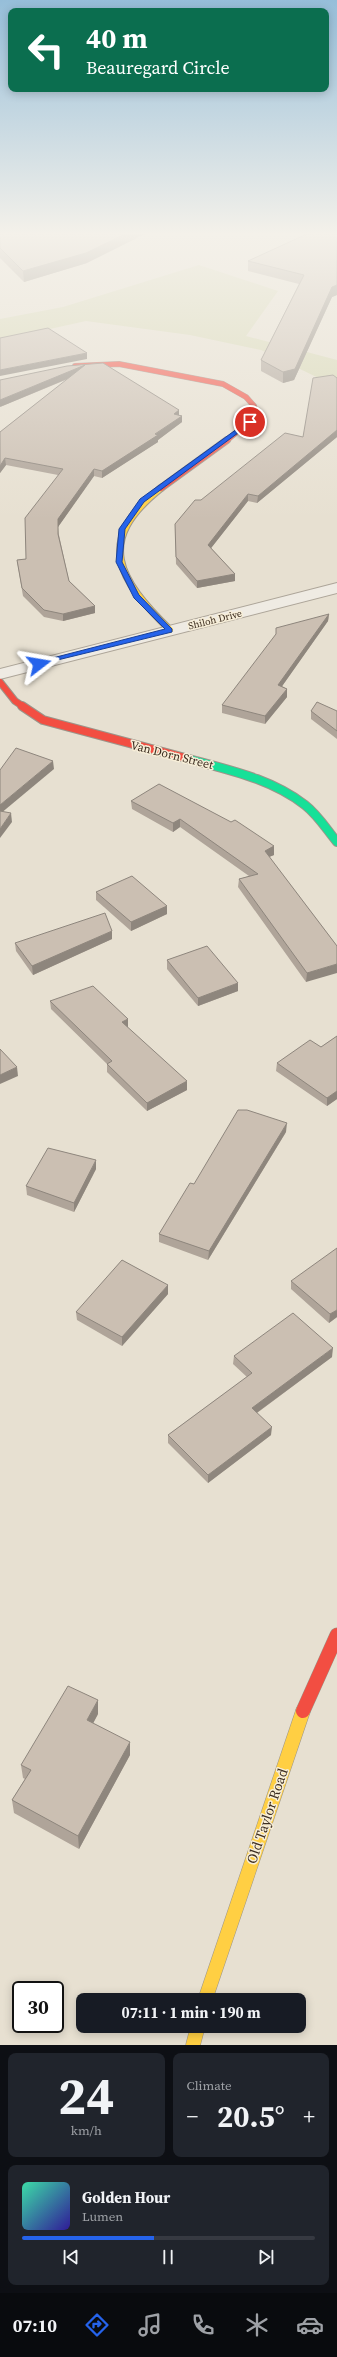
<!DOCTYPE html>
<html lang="en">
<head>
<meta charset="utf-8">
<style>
	:root { --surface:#171b24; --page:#20242c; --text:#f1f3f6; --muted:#9ea1a6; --line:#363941; --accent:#2563eb }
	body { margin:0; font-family:"Source Serif 4",serif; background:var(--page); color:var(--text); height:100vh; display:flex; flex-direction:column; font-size:15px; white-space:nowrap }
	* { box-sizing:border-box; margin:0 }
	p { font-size:13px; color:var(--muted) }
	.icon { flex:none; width:22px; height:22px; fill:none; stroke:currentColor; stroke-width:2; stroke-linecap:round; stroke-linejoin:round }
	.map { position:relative; height:2045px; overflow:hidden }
	.details { display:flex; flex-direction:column; gap:8px; padding:8px; background:#0d0f14; flex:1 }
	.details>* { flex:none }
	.top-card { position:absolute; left:8px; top:8px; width:321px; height:84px; border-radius:8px; box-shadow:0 2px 10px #0003; background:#0b6e4f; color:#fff; overflow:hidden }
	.speed { position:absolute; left:12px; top:1981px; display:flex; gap:8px; font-size:20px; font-weight:700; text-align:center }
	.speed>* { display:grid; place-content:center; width:52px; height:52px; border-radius:50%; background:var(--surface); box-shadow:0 2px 10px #0003; line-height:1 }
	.speed .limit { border:2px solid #111; border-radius:6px; background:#fff; color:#111 }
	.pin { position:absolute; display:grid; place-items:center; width:34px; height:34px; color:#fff; margin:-17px; border:2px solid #fff; border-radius:50%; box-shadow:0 1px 4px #0007 }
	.me { position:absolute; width:44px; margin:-22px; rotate:76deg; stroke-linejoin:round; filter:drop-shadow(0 0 3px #0008) }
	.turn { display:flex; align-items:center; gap:14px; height:84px; padding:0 12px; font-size:18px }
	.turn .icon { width:52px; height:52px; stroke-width:2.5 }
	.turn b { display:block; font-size:28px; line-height:34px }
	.big { font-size:30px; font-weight:700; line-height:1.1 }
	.details .widget { flex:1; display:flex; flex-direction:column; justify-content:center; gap:6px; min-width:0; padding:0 14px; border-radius:8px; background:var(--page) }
	.details .dial { align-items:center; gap:0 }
	.dial b { font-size:52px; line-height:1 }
	.song { display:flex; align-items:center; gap:12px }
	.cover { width:48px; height:48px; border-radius:6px; background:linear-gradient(135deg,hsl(160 70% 55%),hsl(250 70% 35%)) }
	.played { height:4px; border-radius:2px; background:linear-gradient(90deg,var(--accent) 45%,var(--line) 45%) }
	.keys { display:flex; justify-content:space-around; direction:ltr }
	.heat { display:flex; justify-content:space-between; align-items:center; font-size:22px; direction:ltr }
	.details .tiles { flex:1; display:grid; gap:8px; grid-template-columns:1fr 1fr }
	.widget:last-child { grid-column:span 2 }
	.trip { position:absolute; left:76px; top:1993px; width:230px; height:40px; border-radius:8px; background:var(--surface); box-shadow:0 2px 10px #0003; font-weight:700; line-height:40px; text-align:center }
	.tab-bar { display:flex; height:64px; justify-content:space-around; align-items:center; background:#090b0e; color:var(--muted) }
	.tab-bar .icon { width:28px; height:28px }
	.tab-bar .active { color:var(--accent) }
	.tab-bar b { font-size:18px; color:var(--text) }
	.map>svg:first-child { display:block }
	.green { fill:#d6d7b3 }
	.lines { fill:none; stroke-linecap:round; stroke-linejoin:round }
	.street-casing { stroke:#ada599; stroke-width:2 }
	.fast-casing { stroke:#9c958a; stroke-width:10 }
	.slow-far1-casing { stroke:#9c958a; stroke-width:8 }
	.slow-casing { stroke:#9c958a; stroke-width:15 }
	.jam-far3-casing { stroke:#9c958a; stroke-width:6 }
	.jam-far2-casing { stroke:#9c958a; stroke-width:8 }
	.jam-far1-casing { stroke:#9c958a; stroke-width:10 }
	.jam-casing { stroke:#9c958a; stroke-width:15 }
	.street { fill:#efebe3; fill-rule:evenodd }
	.fast { stroke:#16e098; stroke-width:8 }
	.slow-far1 { stroke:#ffcf43; stroke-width:6 }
	.slow { stroke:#ffcf43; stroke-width:14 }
	.jam-far3 { stroke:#f24e42; stroke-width:5 }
	.jam-far2 { stroke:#f24e42; stroke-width:6 }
	.jam-far1 { stroke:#f24e42; stroke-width:8 }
	.jam { stroke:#f24e42; stroke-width:14 }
	.wall { fill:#afa499 }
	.shaded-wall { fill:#8e867d }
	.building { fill:#cbbfb2; stroke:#8e867d }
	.route { fill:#2563eb; stroke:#184099 }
	.labels { text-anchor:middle; stroke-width:3; stroke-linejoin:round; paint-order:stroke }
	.far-street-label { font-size:10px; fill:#3d2e20; stroke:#f7eed8 }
	.street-label { font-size:12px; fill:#3d2e20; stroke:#f7eed8 }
	.near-street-label { font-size:14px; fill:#3d2e20; stroke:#f7eed8 }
</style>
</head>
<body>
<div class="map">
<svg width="337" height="2045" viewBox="0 0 337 2045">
	<rect width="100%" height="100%" fill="#e7e0d1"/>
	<path class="green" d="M199,265l79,26 -32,45 91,24v27l-76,-37 -71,-15 -104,-14 -86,19v-21l63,-12z"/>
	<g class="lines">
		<g class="street-casing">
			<path id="street" d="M337,583v10l-337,86v-10z"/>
		</g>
		<g class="fast-casing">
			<path id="fast" d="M189,759c40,11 83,20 116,46 13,10 22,25 32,37"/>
		</g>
		<g class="slow-far1-casing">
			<path id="slow-far1" d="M161,488c-67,53 -43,91 9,142"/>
		</g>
		<g class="slow-casing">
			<g id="slow">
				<path d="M205,2000l98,-289"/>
				<path d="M193,2045l5,-19"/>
			</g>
		</g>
		<g class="jam-far3-casing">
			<path id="jam-far3" d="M75,366l44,-2 104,20 23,13 8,9 2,10 -30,25"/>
		</g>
		<g class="jam-far2-casing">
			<g id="jam-far2">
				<path d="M161,488l66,-48"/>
				<path d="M0,682l15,19 9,6"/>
			</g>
		</g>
		<g class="jam-far1-casing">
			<path id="jam-far1" d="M22,706l21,14 146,39"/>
		</g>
		<g class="jam-casing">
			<path id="jam" d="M303,1711l34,-76"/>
		</g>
		<use href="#street" class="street"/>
		<use href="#fast" class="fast"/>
		<use href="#slow-far1" class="slow-far1"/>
		<use href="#slow" class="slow"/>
		<use href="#jam-far3" class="jam-far3"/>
		<use href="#jam-far2" class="jam-far2"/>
		<use href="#jam-far1" class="jam-far1"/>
		<use href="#jam" class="jam"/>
	</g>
	<g class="wall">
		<path d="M0,233l87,30 -63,19 -24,-24z"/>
		<path d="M337,233v62l-5,2 -38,83 -11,3 -22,-12v-11l38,-76 -51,-13v-10z"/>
		<path d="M67,366l112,44v5l3,1v6l-24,18v2l-56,36 -8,-2 -36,51 1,8 10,46 26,25v7l-32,8 -19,-4 -21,-21 -5,-29 -1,-7 9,-1 32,-84 -52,-10 -6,8v-41l68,-53 -68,28z"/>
		<path d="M337,378v59l-80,66 -9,-2 -37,47 24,26v7l-38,7 -21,-24 -1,-40 26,-24 102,-63z"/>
		<path d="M329,614l-1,7 -46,65 5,3v8l-22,27 -43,-11v-8z"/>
		<path d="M311,711h26v28l-26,-20z"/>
		<path d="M131,801l143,45v9l-5,2 68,89 -31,36 -68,-95 1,-8 10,-3 -69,-49 -7,5 -41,-23z"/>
		<path d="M96,892l71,14v8l-36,17 -35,-31z"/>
		<path d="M112,939l-79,36 -17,-24 -1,-8z"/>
		<path d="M167,960l71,31 -40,15 -31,-37z"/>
		<path d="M50,1001l78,18v9l59,62 -40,21 -40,-39v-8l-56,-55z"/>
		<path d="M337,1036v63l-10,7 -51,-35 1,-8 44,-16z"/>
		<path d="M286,1132l-78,128 -49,-18v-8l35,-50z"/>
		<path d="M96,1169l-22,43 -47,-17 -1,-9z"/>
		<path d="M291,1281l46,36 -8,6 -38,-34z"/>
		<path d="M168,1294l-46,52 -45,-26 -1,-8z"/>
		<path d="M234,1356l98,1 -75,56 14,22 -63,48 -40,-40v-8l79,-58 -14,-13z"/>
		<path d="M98,1714l-5,9 37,32 -51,94 -65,-36 -2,-13 13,-21 -2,-1 -2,-13z"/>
	</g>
	<g class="shaded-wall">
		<path d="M127,233h20l-60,30 -63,19 -1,-11z"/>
		<path d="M337,285v10l-5,2 -38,83 -11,3v-11l49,-85z"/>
		<path d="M87,353v6l-87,17v-6z"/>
		<path d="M85,365l1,6 -86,36v-7z"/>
		<path d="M179,410v7l-5,-3z"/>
		<path d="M182,416v6l-24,18v2l-56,36v-7z"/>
		<path d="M337,430v7l-80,66 1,-7z"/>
		<path d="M5,458l1,7 -6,8v-7z"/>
		<path d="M94,469v7l-36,51v-8z"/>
		<path d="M248,494v7l-40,51v-7z"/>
		<path d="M235,574v7l-38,7v-7z"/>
		<path d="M95,606v7l-32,8v-7z"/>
		<path d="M329,614l-1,7 -50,71v-7z"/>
		<path d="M287,689v8l-22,27v-8z"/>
		<path d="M53,761l1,8 -54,45v-9z"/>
		<path d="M11,813l1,9 -12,16v-9z"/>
		<path d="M180,819v8l-7,5v-9z"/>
		<path d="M274,846v9l-10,4 1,-8z"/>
		<path d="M167,906v8l-36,17v-9z"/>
		<path d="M112,931v8l-79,36 -1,-9z"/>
		<path d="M337,964v9l-31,9 1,-9z"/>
		<path d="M238,983v8l-40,15v-8z"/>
		<path d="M128,1019v9l-6,3v-9z"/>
		<path d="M17,1067l1,9 -18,8v-9z"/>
		<path d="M187,1081v9l-40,21v-8z"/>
		<path d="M337,1091v8l-10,7v-8z"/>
		<path d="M287,1123l-1,9 -78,128 1,-9z"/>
		<path d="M96,1160v9l-22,43v-9z"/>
		<path d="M168,1285v9l-46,52v-9z"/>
		<path d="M337,1310v7l-8,6 1,-9z"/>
		<path d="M333,1348l-1,9 -81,60 1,-9z"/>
		<path d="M272,1427l-1,8 -63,48v-8z"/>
		<path d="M98,1700v14l-10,19 -1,-13z"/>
		<path d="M130,1742v13l-51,94 -1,-13z"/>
	</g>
	<g class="building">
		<path d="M0,233h127l-41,20 -63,18 -23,-23z"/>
		<path d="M309,233h28v52l-5,2 -37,82 -12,3 -22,-12 43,-85 -56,-14z"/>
		<path d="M48,328l39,25 -87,17v-32z"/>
		<path d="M103,363l76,47 -5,4 8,2 -27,18 3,1 -56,36 -8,-2 -36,50v15l11,47 26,25 -32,8 -19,-4 -22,-22 -5,-28 9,-1 -1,-41 38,-49 -58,-11 -5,8v-34l85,-67 -85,35v-20l67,-14z"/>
		<path d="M333,375l4,3v52l-79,66 -10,-2 -40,51 27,29 -38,7 -21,-24 -1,-33 20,-24h6l84,-67 18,4 10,-59z"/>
		<path d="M329,614l-51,71 9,4 -22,27 -43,-11 54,-71v-6z"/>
		<path d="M317,702l20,9v20l-26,-20z"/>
		<path d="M16,748l37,13 -53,44v-35z"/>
		<path d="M159,784l72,38 4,-2 39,26 -9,5 72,95v18l-30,9 -68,-94 19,-5 -78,-55 -7,4 -42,-22z"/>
		<path d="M0,811l11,2 -11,16z"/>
		<path d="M132,876l35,30 -36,16 -35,-30z"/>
		<path d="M105,913l7,18 -80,35 -17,-23z"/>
		<path d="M207,946l31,37 -40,15 -31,-38z"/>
		<path d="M93,986l35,33 -6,3 65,59 -40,22 -40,-39 5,-3 -62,-60z"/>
		<path d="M337,1036v55l-10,7 -50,-35 33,-23 11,7z"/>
		<path d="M0,1049l17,18 -17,8z"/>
		<path d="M238,1110h9l40,13 -78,128 -50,-17 31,-51 4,1z"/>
		<path d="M48,1148l48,12 -22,43 -48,-17z"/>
		<path d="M337,1248v62l-7,4 -39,-33z"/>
		<path d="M122,1260l46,25 -46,52 -46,-25z"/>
		<path d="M293,1313l40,35 -81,60 20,19 -64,48 -40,-40 84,-62 -18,-17z"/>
		<path d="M68,1686l30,14 -11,20 43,22 -52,94 -66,-36 19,-30 -10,-5z"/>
	</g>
	<linearGradient id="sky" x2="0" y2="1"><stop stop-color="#96bed9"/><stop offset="0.45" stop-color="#f4f1ea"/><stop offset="1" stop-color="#f4f1ea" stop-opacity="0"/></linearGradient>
	<rect width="337" height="519" fill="url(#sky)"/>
	<path class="route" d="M248,421l5,1 -109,80 -19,27 -3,33 17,33 33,34v3l-135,33v-3l128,-33 -31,-31 -18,-36 3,-33 21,-30z"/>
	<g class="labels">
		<g class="far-street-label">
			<text transform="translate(215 619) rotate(-14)" y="4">Shiloh Drive</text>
		</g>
		<g class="street-label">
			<text transform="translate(172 755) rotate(14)" y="4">Van Dorn Street</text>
		</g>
		<g class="near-street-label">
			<text transform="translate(267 1816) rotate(-71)" y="5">Old Taylor Road</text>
		</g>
	</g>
</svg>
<div class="speed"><div class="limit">30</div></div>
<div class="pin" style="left:250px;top:422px;background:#d93025"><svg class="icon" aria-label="arrive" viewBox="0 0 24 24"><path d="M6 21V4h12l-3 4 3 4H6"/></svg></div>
<svg class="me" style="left:39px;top:664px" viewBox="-20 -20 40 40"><path d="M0-17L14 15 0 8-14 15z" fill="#2563eb" stroke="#fff" stroke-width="4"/></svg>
<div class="trip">07:11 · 1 min · 190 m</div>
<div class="top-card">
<div class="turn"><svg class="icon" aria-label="left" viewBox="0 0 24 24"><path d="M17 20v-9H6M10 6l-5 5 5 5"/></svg><div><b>40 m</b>Beauregard Circle</div></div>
</div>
</div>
<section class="details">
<div class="tiles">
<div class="widget dial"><b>24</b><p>km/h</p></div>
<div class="widget"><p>Climate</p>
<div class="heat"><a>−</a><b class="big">20.5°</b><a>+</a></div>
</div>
<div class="widget">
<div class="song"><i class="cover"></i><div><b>Golden Hour</b><p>Lumen</p></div></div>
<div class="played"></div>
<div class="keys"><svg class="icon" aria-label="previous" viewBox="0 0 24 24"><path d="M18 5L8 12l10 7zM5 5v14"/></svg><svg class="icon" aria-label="pause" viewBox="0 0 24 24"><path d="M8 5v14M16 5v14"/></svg><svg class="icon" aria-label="next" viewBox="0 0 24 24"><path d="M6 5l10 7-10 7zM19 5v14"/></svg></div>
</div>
</div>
</section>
<nav class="tab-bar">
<b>07:10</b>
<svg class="icon active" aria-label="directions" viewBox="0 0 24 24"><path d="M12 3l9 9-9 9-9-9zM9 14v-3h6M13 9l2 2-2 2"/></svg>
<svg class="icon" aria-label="music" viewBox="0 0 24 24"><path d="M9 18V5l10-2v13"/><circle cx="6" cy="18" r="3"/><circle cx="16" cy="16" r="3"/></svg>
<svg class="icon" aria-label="phone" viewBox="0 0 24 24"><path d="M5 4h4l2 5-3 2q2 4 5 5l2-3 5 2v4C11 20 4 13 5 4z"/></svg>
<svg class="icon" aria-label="climate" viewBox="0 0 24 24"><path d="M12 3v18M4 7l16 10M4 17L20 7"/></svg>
<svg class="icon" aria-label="car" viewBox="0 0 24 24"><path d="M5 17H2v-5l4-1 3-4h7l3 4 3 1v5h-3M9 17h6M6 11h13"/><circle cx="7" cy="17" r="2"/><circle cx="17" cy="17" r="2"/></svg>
</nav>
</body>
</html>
